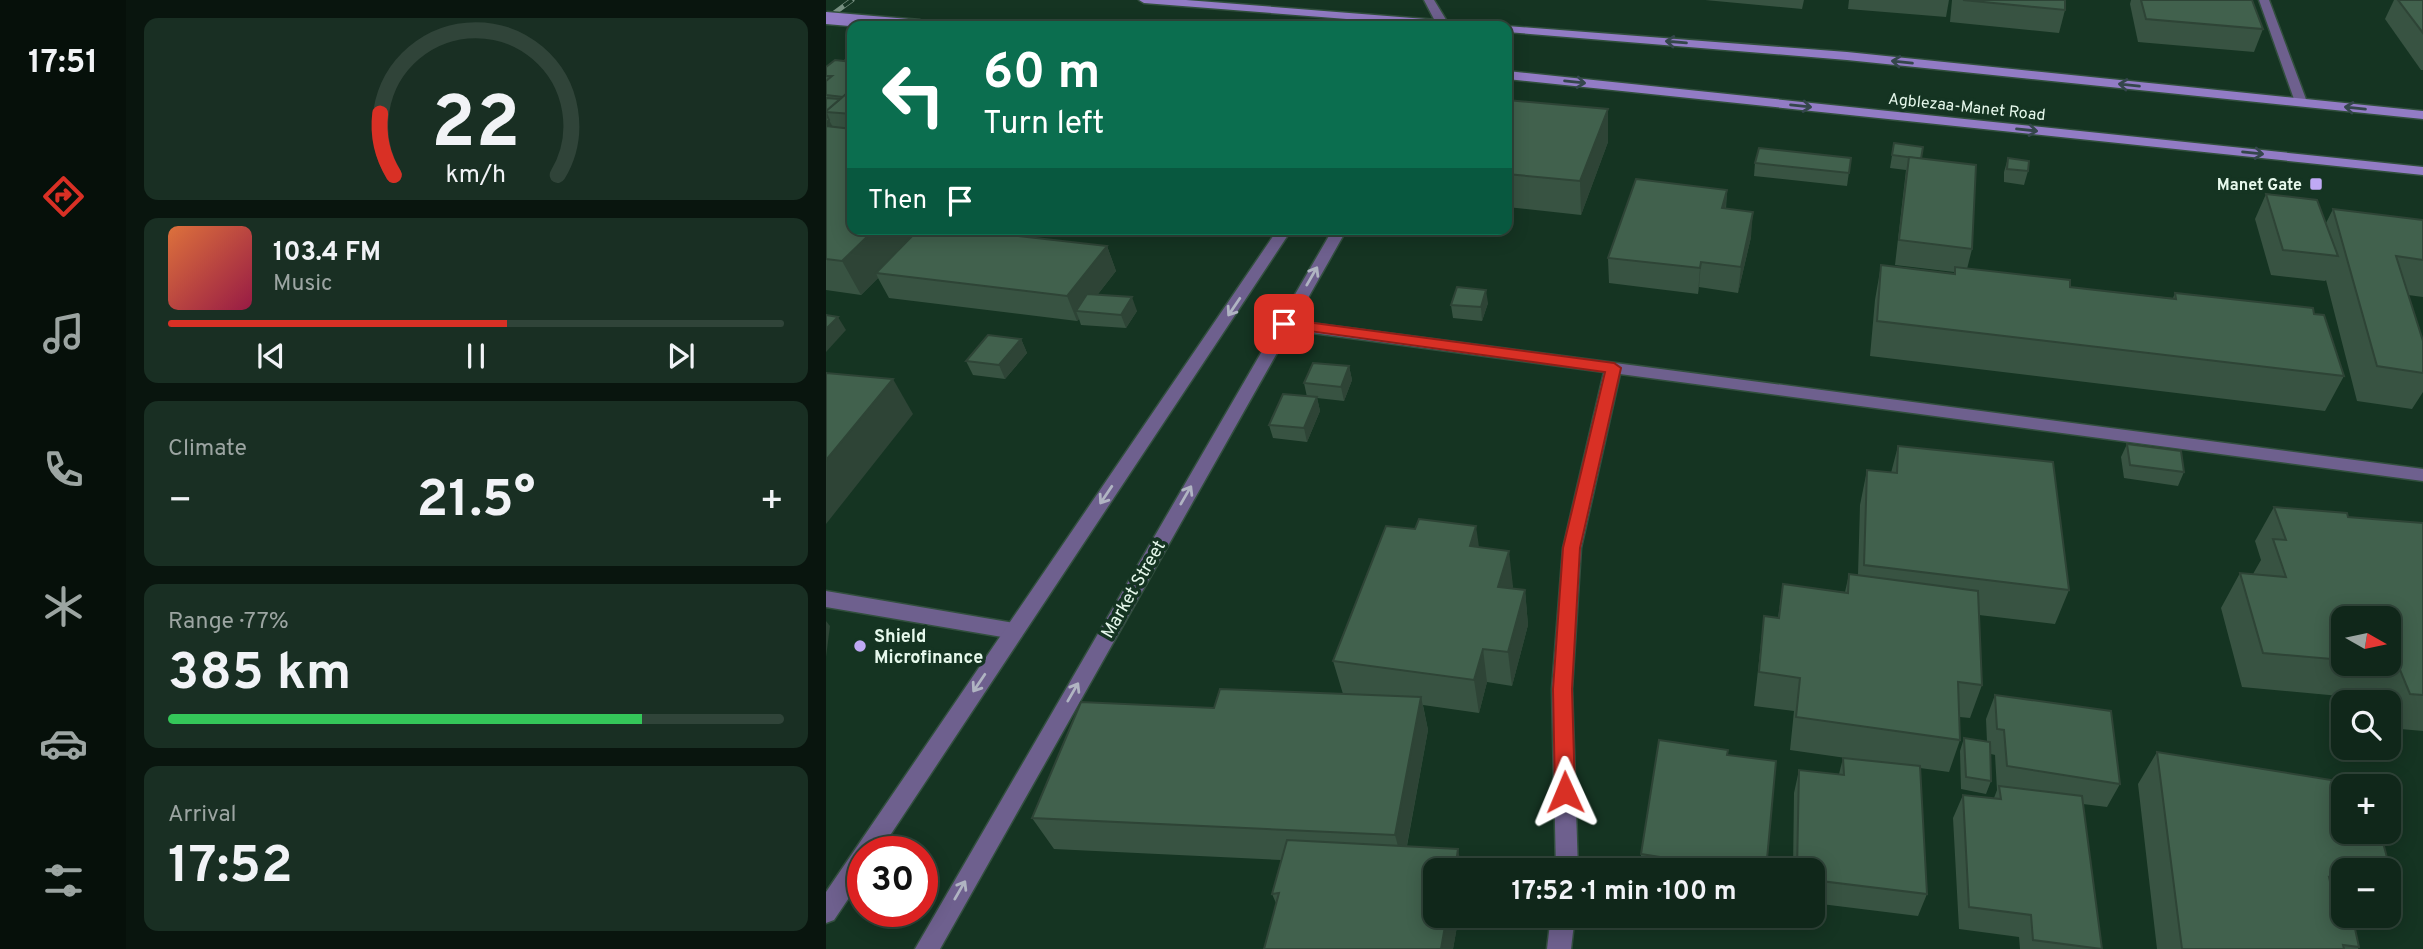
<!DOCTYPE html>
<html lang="en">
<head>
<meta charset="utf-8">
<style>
	:root { --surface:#10271a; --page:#192f23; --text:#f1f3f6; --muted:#9ca5a2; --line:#304439; --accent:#d93025 }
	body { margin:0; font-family:Overpass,sans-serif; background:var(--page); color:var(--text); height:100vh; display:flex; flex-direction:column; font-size:26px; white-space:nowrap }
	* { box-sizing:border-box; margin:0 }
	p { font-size:23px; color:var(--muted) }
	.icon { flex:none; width:38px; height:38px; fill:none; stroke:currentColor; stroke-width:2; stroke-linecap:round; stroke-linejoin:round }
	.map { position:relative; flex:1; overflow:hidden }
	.panel { display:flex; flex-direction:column; gap:18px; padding:18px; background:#09150e; width:700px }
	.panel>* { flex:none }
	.top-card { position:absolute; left:21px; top:21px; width:665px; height:214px; border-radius:14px; box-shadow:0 4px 18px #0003,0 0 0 2px var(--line); background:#0b6e4f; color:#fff; overflow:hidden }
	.needle { width:46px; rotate:99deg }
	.tools { position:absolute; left:1505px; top:606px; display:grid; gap:14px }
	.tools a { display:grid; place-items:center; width:70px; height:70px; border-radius:14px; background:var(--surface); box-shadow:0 4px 18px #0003,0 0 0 2px var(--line); font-size:35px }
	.speed { position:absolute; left:21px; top:836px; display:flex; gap:14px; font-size:35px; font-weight:700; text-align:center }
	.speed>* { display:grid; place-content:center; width:91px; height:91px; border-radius:50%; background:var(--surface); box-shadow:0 4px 18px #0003,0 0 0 2px var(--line); line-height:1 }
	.speed .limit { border:10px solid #d22; background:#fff; color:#111 }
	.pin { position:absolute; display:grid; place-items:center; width:60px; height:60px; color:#fff; margin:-30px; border-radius:14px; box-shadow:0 4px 10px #0006 }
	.me { position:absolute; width:77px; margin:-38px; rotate:359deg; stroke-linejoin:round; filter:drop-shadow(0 0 5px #0008) }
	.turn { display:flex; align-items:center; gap:24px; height:147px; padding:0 21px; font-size:32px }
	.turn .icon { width:91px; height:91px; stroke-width:2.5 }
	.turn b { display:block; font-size:49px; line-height:60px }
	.then { display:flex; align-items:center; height:66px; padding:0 21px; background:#0003; gap:14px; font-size:26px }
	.big { font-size:52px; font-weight:700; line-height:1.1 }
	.panel .widget { flex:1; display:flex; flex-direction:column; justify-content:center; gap:10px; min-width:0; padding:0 24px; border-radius:14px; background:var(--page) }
	.panel .dial { align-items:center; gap:0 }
	.dial svg { height:182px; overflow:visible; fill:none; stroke:var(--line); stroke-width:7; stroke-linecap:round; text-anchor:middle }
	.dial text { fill:var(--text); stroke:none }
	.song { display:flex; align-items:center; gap:21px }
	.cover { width:84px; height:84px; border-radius:10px; background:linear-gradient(135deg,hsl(20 70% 55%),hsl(340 70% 35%)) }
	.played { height:7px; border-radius:4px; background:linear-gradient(90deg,var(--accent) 55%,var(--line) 55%) }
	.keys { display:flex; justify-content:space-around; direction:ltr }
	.heat { display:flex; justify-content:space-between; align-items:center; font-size:38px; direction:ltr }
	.charge { height:10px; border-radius:5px; background:linear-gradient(90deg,#34c759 77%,var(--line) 0) }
	.trip { position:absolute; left:597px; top:858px; width:402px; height:70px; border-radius:14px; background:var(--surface); box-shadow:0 4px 18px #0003,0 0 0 2px var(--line); font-weight:700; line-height:70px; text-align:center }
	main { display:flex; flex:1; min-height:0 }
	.tab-bar { display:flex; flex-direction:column; width:126px; justify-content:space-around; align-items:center; background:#06100a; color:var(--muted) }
	.tab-bar .icon { width:49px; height:49px }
	.tab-bar .on { color:var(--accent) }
	.tab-bar b { font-size:32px; color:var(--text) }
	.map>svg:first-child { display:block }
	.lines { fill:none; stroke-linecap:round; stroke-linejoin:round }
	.lane-casing { stroke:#324f3e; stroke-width:3 }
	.street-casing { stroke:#324f3e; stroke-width:3 }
	.secondary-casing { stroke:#324f3e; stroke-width:3 }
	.lane { fill:#6e608e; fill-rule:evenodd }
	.street { fill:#6e608e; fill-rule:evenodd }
	.secondary { fill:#927cc5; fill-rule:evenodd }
	.rail-casing { stroke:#768f80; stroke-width:5 }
	.rail { stroke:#153422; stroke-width:3.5; stroke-dasharray:11; stroke-linecap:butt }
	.secondary-bridge-casing { stroke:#324f3e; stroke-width:15; stroke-linecap:butt }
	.secondary-bridge { stroke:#927cc5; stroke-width:12 }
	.wall { fill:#385342; fill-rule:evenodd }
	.shaded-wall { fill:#2e4436 }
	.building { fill:#41614d; stroke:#2e4436; stroke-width:2 }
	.oneway { stroke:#34464b }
	.oneway2 { stroke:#b0b4c2 }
	.route { fill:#d93025; stroke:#8d1f18; stroke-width:2 }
	.poi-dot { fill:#bfa9f4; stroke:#153422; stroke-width:2.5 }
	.labels { text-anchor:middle; stroke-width:7; stroke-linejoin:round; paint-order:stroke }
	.far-street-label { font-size:16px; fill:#e6f8ec; stroke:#153422 }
	.far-poi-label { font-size:16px; font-weight:bold; fill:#e6f8ec; stroke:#153422; text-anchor:end }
	.street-label { font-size:18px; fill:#e6f8ec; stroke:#153422 }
	.poi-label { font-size:18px; font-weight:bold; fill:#e6f8ec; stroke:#153422; text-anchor:start }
</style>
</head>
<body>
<main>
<nav class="tab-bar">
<b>17:51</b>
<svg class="icon on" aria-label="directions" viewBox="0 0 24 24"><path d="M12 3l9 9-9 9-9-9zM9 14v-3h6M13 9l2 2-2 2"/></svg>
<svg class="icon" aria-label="music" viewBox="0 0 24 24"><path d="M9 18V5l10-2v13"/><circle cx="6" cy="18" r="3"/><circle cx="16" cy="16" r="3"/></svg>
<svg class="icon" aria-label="phone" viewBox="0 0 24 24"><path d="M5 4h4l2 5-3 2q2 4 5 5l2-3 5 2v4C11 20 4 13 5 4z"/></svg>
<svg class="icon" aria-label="climate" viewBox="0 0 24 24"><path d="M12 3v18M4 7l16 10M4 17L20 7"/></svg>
<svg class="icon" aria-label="car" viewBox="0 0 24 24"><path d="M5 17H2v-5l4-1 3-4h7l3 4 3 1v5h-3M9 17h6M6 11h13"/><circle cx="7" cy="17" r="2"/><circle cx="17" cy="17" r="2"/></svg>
<svg class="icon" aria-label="filters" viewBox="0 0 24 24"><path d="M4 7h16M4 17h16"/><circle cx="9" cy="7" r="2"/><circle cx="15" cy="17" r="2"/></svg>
</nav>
<section class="panel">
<div class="widget dial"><svg viewBox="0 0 100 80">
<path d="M14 69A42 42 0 1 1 86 69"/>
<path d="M14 69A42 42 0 0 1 8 42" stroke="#d93025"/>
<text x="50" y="56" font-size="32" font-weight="700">22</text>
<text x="50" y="72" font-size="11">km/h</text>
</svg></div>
<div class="widget">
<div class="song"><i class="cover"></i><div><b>103.4 FM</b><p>Music</p></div></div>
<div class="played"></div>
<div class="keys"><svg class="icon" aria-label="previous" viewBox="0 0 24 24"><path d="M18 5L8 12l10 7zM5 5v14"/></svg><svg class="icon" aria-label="pause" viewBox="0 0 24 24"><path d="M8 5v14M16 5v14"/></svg><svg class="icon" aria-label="next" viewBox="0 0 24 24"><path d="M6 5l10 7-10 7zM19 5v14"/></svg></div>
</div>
<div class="widget"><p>Climate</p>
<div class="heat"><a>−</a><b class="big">21.5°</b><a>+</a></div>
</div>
<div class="widget"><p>Range · 77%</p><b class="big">385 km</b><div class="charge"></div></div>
<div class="widget"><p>Arrival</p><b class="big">17:52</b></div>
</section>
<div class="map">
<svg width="1597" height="949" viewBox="0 0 1597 949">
	<rect width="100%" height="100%" fill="#153422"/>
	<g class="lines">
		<g class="lane-casing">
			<path id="lane" d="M0,591l188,32 7,2 3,6 -3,6 -7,2 -188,-32z"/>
		</g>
		<g class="street-casing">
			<g id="street">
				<path d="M598,0h10l14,23 -2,3h-10v-3z"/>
				<path d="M1433,0h10l38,102 -2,3 -4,1 -6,-4z"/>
				<path d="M452,229h14l-413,623h-16v25l-29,43 -8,3v-31z"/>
				<path d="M507,229h14l-52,92 1128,148v12l-803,-107 -39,174 -9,141 6,181h-22l-4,-181 11,-141 41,-176 -314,-42 -350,619h-25z"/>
				<path d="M725,915h24l-4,34h-24z"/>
			</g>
		</g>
		<g class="secondary-casing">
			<g id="secondary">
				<path d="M313,0h47l290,23 6,3h-46l-292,-23z"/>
				<path d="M678,26h3l340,26 576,59v8l-576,-59 -340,-28v-6z"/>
				<path d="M681,71l916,96v8l-916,-96z"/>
			</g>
		</g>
		<use href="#lane" class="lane"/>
		<use href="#street" class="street"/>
		<use href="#secondary" class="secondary"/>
		<g class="rail-casing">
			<path id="rail" d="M0,19l26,-19"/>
		</g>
		<use href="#rail" class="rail"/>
		<g class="secondary-bridge-casing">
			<path id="secondary-bridge" d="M0,18l94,8"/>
		</g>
		<use href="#secondary-bridge" class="secondary-bridge"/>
	</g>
	<g class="wall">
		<path d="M879,0h99l-2,9z"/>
		<path d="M1023,0h100l-3,17 -98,-8z"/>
		<path d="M1126,0h113v10l-6,23 -109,-11z"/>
		<path d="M1305,0h121l11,29 -9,23 -116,-10 -8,-38z"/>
		<path d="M1568,0h29v70h-2l-36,-51z"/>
		<path d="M26,54v175l255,17 9,25 -18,23 39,17 -11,17 -45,-3 -2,-6 -2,2 -188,-23 -11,-20 -17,17 -35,-5v-223l18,-6z"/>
		<path d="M681,100l101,9v33l-27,73 -74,-8z"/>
		<path d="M1068,143l27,16 51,90 -5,20 103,18 103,11 2,-5 139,21 30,62 -19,35 -455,-55 5,-56 6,-35 73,9v-2l-59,-7 11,-95 -16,-2z"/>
		<path d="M1025,158l-4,28 -93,-10 1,-13z"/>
		<path d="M1182,158l20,13 -4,14 -20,-3v-10z"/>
		<path d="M901,190l-1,19 25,28 -13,56 -39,-6 -1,7 -89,-11 -1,-25z"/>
		<path d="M1440,194l60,29 7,-14 90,11v77l-15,-2 15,46v51l-11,17 -55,-8 -31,-121 -1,1 -54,-6 -16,-56z"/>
		<path d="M662,303l-6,18 -29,-3 -2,-13z"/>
		<path d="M195,339l6,14 -22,26 -32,-4 -7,-14z"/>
		<path d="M523,366l3,14 -8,21 -27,-3 3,13 -13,31 -34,-4 -4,-13 38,-28 -3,-14z"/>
		<path d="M1301,444l57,28 -6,14 -54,-8 -3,-21z"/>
		<path d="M1072,446l171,144 -14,34 -76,-9 3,70 -12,33 -10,-1v23l-11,32 -29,-4 7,126 -9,22 -105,-13v-33h-20l1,-77 5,-23 40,4 4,-16 17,2 -70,-10 4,-39 -40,-5 10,-90 14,2 5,-34 62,8 4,-18 9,1 2,-70 7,-35 24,3z"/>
		<path d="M1448,507l74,10 75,6v208l-34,-3v-26h-16l-1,-3 -130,-12 -21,-79 19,-35 13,1 8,-14 -6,-19zM1517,618l46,45h-46z"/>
		<path d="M653,548l34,38 -1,3 13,1 3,35 -16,61 -25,-4 -8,31 -56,-8 5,25 -21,116 28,69h24l-6,34 -177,-46 -4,-9 9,-34 -227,-11 -22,-31 182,-110 129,-14 -10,-33z"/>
		<path d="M1169,695l125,89 -13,23 -24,-3 19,145h-82l-1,-12 -60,-8 -6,-111 10,-23 31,3 3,-8 -2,-35 -4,-1v27l-5,13 -25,-5 -1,-38 4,-13 23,4 -1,-23z"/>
		<path d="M1331,752l211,34h-25v45h37l15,57 -6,6v-24h-46v45h25l-3,3 -13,-2 7,31 -1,2h-201l-19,-165z"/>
		<path d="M901,755l39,115h-125v-16z"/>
	</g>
	<g class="shaded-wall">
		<path d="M782,109v33l-27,73 -1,-34z"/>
		<path d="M3,120l13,24 -16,14v-35z"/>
		<path d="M901,190l-2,25 -3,-7z"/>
		<path d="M927,212l-2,25 -13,56 3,-26z"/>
		<path d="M49,229h53l-52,44 2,5 -17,17 -19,-34z"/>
		<path d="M281,246l9,25 -32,41 -8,-1 3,8 -2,2 -10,-25z"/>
		<path d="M875,262l-2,25 -1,7 2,-26z"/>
		<path d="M660,290l2,13 -6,18 -1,-14z"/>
		<path d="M306,297l5,14 -11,17 -5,-13z"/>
		<path d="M12,317l8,13 -20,22v-23z"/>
		<path d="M195,339l6,14 -22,26 -6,-14z"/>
		<path d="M523,366l3,14 -8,21 -3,-14z"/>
		<path d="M67,379l20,35 -87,110v-64z"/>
		<path d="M491,397l3,14 -13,31 -3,-14z"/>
		<path d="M650,526l5,35 -11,-15z"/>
		<path d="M683,551l4,35 -11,35 -4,-34z"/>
		<path d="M699,590l3,35 -16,61 -4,-34z"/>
		<path d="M0,621l4,5 -4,31z"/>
		<path d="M657,649l4,33 -8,31 -5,-33z"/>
		<path d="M595,697l7,33 -25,136 -8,-31z"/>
		<path d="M632,849l4,21h-7z"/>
		<path d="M621,915h12l-6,34h-12z"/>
	</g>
	<g class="building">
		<path d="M1137,0h102v10z"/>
		<path d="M1315,0h111l11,29 -117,-10z"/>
		<path d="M1572,0h25v33z"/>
		<path d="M26,54v8l-8,-1z"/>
		<path d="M9,60l17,2v27l-9,8 -17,-2v-14l6,-5h-6v-9z"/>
		<path d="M26,89v25l-26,-2v-1z"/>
		<path d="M0,98l14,1 -14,12z"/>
		<path d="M681,100l101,9 -28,72 -73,-7z"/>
		<path d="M0,113l3,7 -3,3z"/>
		<path d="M0,126l26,3v100h23l-33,32 -16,-2z"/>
		<path d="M1068,143l29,4 -2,12 -29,-4z"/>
		<path d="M933,148l92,10 -2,15 -94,-10z"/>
		<path d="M1083,157l67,8 -4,84 -73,-9z"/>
		<path d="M1182,158l21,3 -1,10 -21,-2z"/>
		<path d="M810,179l91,11 -5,18 31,4 -12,55 -40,-5 -1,6 -92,-10z"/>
		<path d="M1440,194l51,6 21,56 -55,-6z"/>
		<path d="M1507,209l90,11v40l-27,-4 27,85v32l-46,-7z"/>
		<path d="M93,229h38l150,17 -40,50 -191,-23z"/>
		<path d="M1055,265l74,9v-7l115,13v7l106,12 -1,-6 138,15 1,6 10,1 20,61 -467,-55z"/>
		<path d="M631,287l29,3 -5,17 -30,-2z"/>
		<path d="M261,294l45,3 -11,18 -45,-4z"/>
		<path d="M0,315l12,2 -12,12z"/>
		<path d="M162,335l33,4 -22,26 -33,-4z"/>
		<path d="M487,363l36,3 -8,21 -37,-4z"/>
		<path d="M0,373l67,6 -67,81z"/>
		<path d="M457,394l34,3 -13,31 -35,-3z"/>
		<path d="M1301,444l54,7 3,21 -54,-7z"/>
		<path d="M1072,446l155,16 16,128 -205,-25 3,-95 30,3z"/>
		<path d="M1448,507l73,6 1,4 75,6v172l-13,-1 -12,-29 -20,-2h11v-45h-46v42l-80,-7 -23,-80 46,4 -13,-38 13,1z"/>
		<path d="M593,519l57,7 -6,20 39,5 -11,36 27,3 -17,62 -25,-3 -9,31 -141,-19 53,-135 29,3z"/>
		<path d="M1023,574l129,17 4,94 -24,-3 2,58 -164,-23 4,-39 -41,-6 5,-56 15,2 4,-34 65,9z"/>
		<path d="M394,689l201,8 -26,138 -363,-17 49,-116 133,6z"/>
		<path d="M1169,695l116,16 9,73 -113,-18 -3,-36 -7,-1z"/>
		<path d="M1138,738l26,4 1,39 -25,-4z"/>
		<path d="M833,740l69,10 -1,5 49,6 -10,109h-24l-101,-16z"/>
		<path d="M1331,752l211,34h-25v45h37l15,57 -6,-1v-17h-46v9l-14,-2 7,32 7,2v4h9l7,32 -16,-2 1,4h-162z"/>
		<path d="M1017,758l77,8 7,128 -114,-14v-10h-16l2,-100 45,5z"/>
		<path d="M1173,786l83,10 20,153 -69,-9 -2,-25 -62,-8 -6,-112 38,4z"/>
		<path d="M461,840l171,9 -3,21h-20v45h12l-6,34h-177l15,-56 -7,1z"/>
	</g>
	<defs><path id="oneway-shaft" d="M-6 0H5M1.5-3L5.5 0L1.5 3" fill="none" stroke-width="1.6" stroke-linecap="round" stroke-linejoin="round" transform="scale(1.75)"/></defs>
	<g class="oneway">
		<use href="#oneway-shaft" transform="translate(850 42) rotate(-175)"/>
		<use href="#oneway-shaft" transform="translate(1076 62) rotate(-174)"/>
		<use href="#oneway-shaft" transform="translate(749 82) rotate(6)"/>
		<use href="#oneway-shaft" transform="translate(1303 85) rotate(-174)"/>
		<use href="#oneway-shaft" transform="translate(975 106) rotate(6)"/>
		<use href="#oneway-shaft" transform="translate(1529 108) rotate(-174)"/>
		<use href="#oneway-shaft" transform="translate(1201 130) rotate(6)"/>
		<use href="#oneway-shaft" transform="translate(1427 153) rotate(6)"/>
	</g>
	<g class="oneway2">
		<use href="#oneway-shaft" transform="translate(486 276) rotate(-60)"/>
		<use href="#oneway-shaft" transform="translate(408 307) rotate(124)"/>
		<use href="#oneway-shaft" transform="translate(280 495) rotate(124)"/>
		<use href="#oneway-shaft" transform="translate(360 495) rotate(-60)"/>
		<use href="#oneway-shaft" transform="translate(153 683) rotate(124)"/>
		<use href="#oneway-shaft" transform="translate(247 692) rotate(-60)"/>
		<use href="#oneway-shaft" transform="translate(134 890) rotate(-60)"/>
	</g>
	<path class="route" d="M458,319l330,44 7,5 -41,180 -8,141 3,103 -3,7 -7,2 -7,-2 -3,-7 -2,-103 10,-141 42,-176 -325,-45v-6z"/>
	<g class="poi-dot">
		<rect x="1483" y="177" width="14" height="14" rx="3.5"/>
		<circle cx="34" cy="646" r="7"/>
	</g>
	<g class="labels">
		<g class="far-street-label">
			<text transform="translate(1141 106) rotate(6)" y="6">Agblezaa-Manet Road</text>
		</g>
		<g class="far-poi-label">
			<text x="1476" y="190">Manet Gate</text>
		</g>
		<g class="street-label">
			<text transform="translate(307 589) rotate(-60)" y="6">Market Street</text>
		</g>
		<g class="poi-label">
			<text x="48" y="642">Shield<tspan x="48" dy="21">Microfinance</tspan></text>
		</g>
	</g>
</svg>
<div class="tools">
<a><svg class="needle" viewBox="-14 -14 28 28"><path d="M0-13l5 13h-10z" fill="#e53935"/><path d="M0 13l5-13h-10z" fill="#9ca5a2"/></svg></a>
<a><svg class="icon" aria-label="search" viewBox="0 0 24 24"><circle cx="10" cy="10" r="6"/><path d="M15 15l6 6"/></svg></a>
<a>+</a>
<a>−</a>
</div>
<div class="speed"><div class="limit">30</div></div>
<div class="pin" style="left:458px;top:324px;background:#d93025"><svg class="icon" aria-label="arrive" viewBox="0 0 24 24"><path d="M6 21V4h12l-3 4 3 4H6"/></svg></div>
<svg class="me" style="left:739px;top:792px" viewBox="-20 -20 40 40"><path d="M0-17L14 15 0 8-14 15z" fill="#d93025" stroke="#fff" stroke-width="4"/></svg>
<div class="trip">17:52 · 1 min · 100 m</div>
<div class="top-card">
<div class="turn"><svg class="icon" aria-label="left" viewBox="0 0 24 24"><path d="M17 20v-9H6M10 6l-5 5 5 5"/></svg><div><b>60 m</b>Turn left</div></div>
<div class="then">Then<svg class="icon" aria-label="arrive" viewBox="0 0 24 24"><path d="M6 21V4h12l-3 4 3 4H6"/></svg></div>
</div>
</div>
</main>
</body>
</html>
